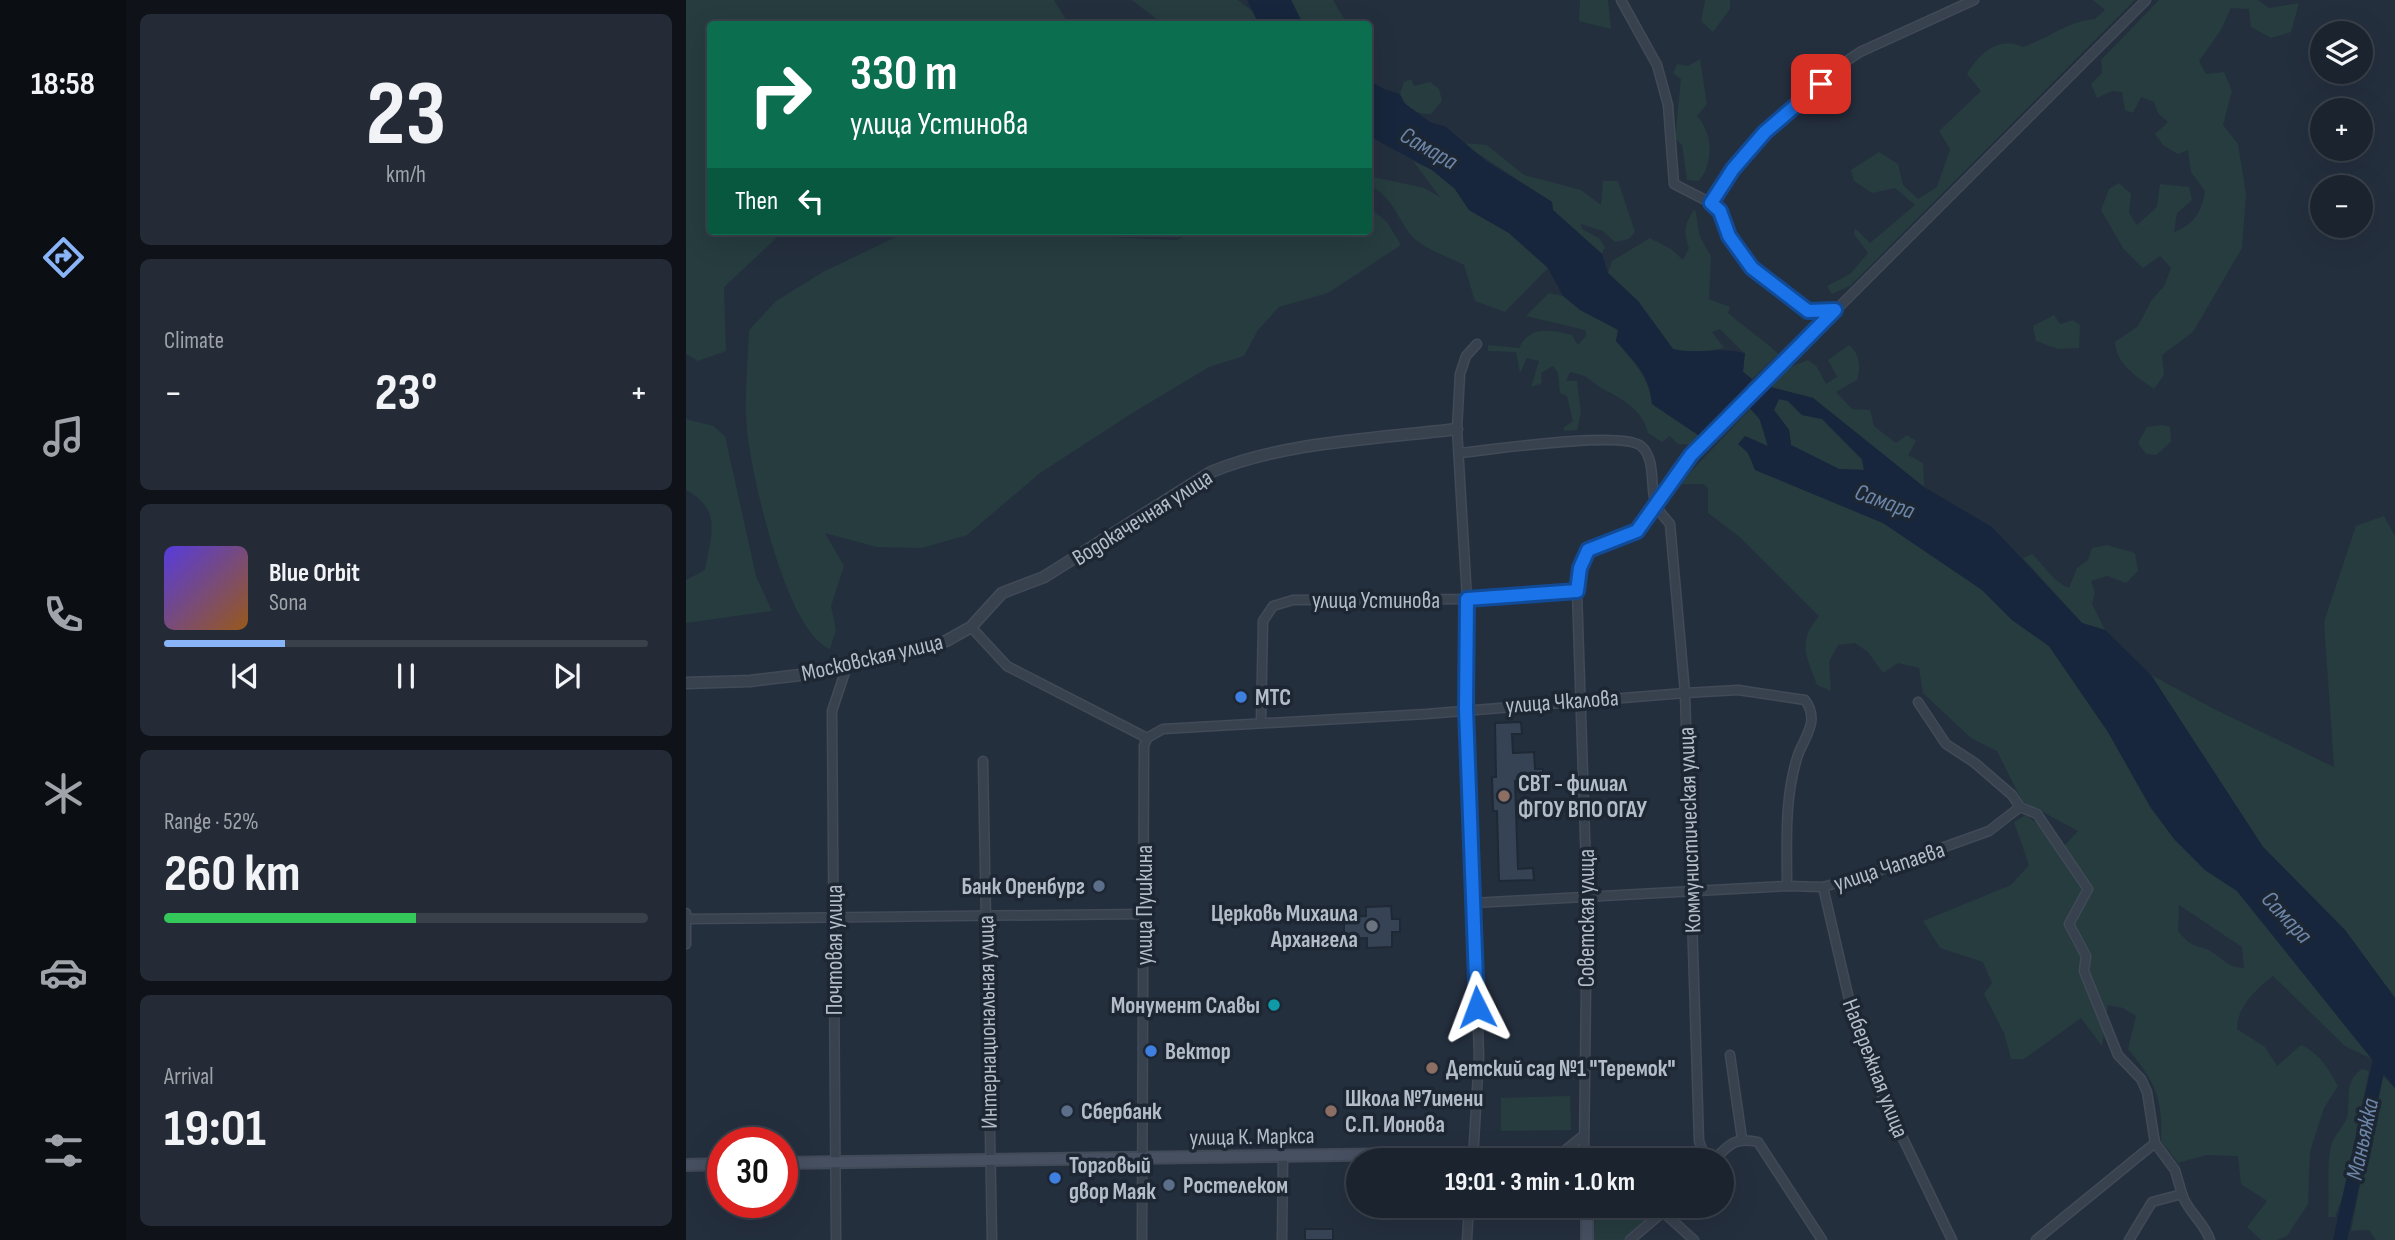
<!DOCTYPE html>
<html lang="en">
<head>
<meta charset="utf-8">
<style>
	:root { --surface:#1b232e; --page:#242b36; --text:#f1f3f6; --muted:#a0a4aa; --line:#39404a; --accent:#8ab4f8 }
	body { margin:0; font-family:"Sofia Sans Condensed",sans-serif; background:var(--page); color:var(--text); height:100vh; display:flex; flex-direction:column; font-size:26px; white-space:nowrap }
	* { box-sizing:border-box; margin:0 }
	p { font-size:23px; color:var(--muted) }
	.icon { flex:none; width:38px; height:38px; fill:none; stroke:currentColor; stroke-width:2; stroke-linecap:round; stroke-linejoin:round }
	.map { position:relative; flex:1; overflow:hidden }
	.sheet { display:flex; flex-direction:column; gap:14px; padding:14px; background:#0f1319; width:560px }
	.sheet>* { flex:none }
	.guide { position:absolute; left:21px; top:21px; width:665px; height:214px; border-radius:7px; box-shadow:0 7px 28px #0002,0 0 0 2px var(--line); background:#0b6e4f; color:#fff; overflow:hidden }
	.fabs { position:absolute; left:1624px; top:21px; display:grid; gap:14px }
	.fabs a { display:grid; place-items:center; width:63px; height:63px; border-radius:50%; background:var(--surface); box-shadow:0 7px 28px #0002,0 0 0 2px var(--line); font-size:35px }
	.speed { position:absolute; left:21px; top:1127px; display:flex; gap:14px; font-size:35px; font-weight:700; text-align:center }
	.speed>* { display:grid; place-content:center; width:91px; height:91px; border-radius:50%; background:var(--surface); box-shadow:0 7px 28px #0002,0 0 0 2px var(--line); line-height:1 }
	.speed .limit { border:10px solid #d22; background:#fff; color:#111 }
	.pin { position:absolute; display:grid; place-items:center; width:60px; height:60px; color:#fff; margin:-30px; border-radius:14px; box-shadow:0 4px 10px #0006 }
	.me { position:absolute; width:77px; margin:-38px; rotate:357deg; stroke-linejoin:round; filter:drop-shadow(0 0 5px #0008) }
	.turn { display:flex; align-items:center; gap:24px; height:147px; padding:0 28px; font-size:32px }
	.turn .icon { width:91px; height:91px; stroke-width:2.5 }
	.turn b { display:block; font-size:49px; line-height:60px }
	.then { display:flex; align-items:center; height:66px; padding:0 28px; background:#0003; gap:14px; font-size:26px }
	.big { font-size:52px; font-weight:700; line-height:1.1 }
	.sheet .widget { flex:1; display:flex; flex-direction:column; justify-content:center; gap:10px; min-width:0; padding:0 24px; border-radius:10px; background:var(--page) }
	.sheet .dial { align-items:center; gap:0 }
	.dial b { font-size:91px; line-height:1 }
	.song { display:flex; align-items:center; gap:21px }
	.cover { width:84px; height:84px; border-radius:10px; background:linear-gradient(135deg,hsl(250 70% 55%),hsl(30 70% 35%)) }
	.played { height:7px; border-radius:4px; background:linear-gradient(90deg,var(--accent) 25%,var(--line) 25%) }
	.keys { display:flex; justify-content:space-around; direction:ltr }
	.heat { display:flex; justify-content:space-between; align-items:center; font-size:38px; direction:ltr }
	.charge { height:10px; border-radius:5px; background:linear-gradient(90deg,#34c759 52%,var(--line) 0) }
	.trip { position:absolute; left:660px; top:1148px; width:388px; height:70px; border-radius:35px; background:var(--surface); box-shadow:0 7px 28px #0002,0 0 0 2px var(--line); font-weight:700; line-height:70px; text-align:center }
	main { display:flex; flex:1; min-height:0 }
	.dock { display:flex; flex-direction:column; width:126px; justify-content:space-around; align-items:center; background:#0b0e12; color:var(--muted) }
	.dock .icon { width:49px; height:49px }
	.dock .selected { color:var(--accent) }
	.dock b { font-size:32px; color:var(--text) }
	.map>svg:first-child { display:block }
	.green { fill:#263c3f; fill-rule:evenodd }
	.water { fill:#17263c; fill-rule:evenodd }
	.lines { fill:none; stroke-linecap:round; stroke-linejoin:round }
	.river { stroke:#17263c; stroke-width:14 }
	.building { fill:#364354; stroke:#1f2835; stroke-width:2 }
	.minor-casing { stroke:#414a57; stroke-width:11 }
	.tertiary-casing { stroke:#414a57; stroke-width:13 }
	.secondary-casing { stroke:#414a57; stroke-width:14 }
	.minor { stroke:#38414e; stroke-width:8 }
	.tertiary { stroke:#38414e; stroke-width:10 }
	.secondary { stroke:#465061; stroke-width:10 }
	.route-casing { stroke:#114b97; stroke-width:18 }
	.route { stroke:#1a73e8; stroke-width:12 }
	.shop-dot { fill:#3f7fe0; stroke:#1d2633; stroke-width:2.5 }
	.education-dot { fill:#8d6e63; stroke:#1d2633; stroke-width:2.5 }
	.service-dot { fill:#5c6f8a; stroke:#1d2633; stroke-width:2.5 }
	.worship-dot { fill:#6b7280; stroke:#1d2633; stroke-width:2.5 }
	.culture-dot { fill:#0f9aa8; stroke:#1d2633; stroke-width:2.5 }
	.labels { text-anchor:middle; stroke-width:7; stroke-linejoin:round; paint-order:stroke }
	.street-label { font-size:23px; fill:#b4bcc9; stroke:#1d2633 }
	.poi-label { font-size:23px; font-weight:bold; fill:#b4bcc9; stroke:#1d2633; text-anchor:start }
	.water-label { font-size:24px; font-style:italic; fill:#6d86a8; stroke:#1d2633 }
</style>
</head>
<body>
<main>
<nav class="dock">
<b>18:58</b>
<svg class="icon selected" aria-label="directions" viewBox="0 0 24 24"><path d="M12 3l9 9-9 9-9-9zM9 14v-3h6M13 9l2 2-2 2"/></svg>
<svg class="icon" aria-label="music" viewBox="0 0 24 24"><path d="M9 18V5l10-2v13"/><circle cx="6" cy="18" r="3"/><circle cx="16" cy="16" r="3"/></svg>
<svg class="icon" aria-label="phone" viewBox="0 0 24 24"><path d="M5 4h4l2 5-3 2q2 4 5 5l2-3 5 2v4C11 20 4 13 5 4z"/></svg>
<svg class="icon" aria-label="climate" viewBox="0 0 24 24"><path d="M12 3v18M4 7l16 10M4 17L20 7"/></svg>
<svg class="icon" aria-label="car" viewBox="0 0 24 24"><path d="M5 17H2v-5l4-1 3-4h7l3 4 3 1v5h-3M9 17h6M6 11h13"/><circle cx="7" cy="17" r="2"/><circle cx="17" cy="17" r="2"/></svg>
<svg class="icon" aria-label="filters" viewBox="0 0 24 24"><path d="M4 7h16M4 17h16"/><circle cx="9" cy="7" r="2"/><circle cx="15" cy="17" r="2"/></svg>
</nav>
<section class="sheet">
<div class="widget dial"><b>23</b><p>km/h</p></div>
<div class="widget"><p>Climate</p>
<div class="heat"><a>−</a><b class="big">23°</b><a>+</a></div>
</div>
<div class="widget">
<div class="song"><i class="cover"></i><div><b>Blue Orbit</b><p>Sona</p></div></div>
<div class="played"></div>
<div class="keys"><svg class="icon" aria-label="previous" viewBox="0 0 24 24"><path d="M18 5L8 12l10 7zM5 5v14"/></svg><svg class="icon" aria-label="pause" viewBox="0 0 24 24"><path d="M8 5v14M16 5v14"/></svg><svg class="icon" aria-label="next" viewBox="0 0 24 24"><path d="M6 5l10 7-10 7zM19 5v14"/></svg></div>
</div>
<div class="widget"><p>Range · 52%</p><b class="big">260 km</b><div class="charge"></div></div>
<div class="widget"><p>Arrival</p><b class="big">19:01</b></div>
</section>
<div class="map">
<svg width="1709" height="1240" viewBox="0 0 1709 1240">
	<rect width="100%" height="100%" fill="#242f3e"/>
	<g class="green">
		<path d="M0,0h368l15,24h-359v207h74l-60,56 2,64 -28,10 -12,-7z"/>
		<path d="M446,0h106l14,11 7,13h-104l4,-3z"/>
		<path d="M605,0h42l14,24h-44z"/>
		<path d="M894,0h28l3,29 -32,-8z"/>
		<path d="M1019,0h25v9l-17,23 -12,-11z"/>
		<path d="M1407,0h42l-285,286 -18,8 -5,-8 23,-12 18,-21 -14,-19 1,-6 15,15 45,-38 -20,-17 -23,5 -18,-12 -3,-11 28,-18 19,12 5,21 15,14 19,-12 13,-38 -11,-18 42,-40 -14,-17c12,-21 33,-39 56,-27 26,-9 45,-26 72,-28l10,-9z"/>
		<path d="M1473,0h99l11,8 30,-5 -8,29 -20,6 -20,-11 -2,-18 -18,-1 -10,22 -22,31 7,13 18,-2 8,19 -9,34 15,19 8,50 -4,54 -49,84 -31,23 2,20 -10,14c-17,-12 -38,-25 -39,-47l23,-16 13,-25 13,-15 7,-18 -11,-12 -17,12 -20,-20 -22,-38 8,-21 10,-6 12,11 -2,19 8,12 20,-18 3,-23 29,3 3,13 -15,13 -3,19c20,-7 28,-21 31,-41l-14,-19 -3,-22 -10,4 -14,-8 -9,-12 13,-12 -10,-9 -4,-11 -13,-5 -8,16 -8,-3 -3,-18 -10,-1 -15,7 -6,-14 11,-11 -1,-13z"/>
		<path d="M1014,59l7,45 -10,12c16,17 17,47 2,65l-12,-1 -5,-35 -7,-6 6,-60 -8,-6 4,-9 11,2z"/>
		<path d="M725,79l3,7 16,-4 9,7 3,12 -11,13c-14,1 -26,-7 -31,-20l4,-12z"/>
		<path d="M776,143l25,2 37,30 57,15 20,15 2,-24h15l17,51 -6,7 -14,3 -12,-11 -22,-7 1,5 17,9 6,9 -3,7 -49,-44 -1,-8z"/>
		<path d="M727,161l19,9 23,19 14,21 40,23 39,35 -43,44 -30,-11 -11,-36c-15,-8 -43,-17 -53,-30 -13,-16 -20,-41 -42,-49v-10l55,12 16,9z"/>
		<path d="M683,207l18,15 14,23 -73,48 -49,14 -21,23 -14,26 -35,11 -75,45 -94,61 -73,62 -45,13 -45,-1 -52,-14 19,33 -13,40 5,24 -6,19c-43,-17 -76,-165 -82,-211 -5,-35 0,-73 1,-108l27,-29 47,-29 85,-41h187l11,6 70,3 21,-9h171z"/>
		<path d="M1009,209l5,28 11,19 -2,43 21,8 -2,6c13,12 43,32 50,41l-26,25 -9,-7 1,-19 -24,-24 -8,3 12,16 -31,6 -20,-5 -35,-48 -30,-28 4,-12 38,-23 21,11 12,11 6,-12c-6,-17 -5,-24 6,-39z"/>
		<path d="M863,293l14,3 55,34 -2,11c18,22 33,35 36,63l49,33 -6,8 -17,-1 -8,-8 -8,6 -14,-9c-5,-23 -26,-34 -45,-44 -15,-9 -12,-13 -33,-17l-4,9h11l4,32 -4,17 -12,1 -2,-3 10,-7 -6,-25 -7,-3 -2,-20 -5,-7 -12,7 1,10 -11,4 8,-26 -12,-3 -7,15 -4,-21 -28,-1v-6l31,3c11,-23 32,-18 53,-13l6,10 8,-9 -1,-6 -59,-14z"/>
		<path d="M1368,315l6,9 13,-4 7,5 -1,23 -21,1 -22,-8 -3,-15z"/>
		<path d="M1163,345c11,10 12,21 8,35l-21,12 16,17 18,1 4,16 22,17 11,-8 9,6 -8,14 15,8 1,24 -111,-89 -43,-11 18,-19 20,-8 9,7 9,17 11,-7 -9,-17z"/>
		<path d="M1093,399l9,2 14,14 20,4 40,41 2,10 -25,-1 -48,-24 -2,-15 -15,-20z"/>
		<path d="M1069,404l13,43 -20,6 5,9 32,20 98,41 56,35 43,32 30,30 37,26 59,86 43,76 24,32 30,30 32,21 135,168 -27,-13 -72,-70c-18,14 -36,31 -36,53l28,18 12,19 24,-21c19,9 27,23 37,41l-14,22 -14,44 -2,52 -21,32 -10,4h-16l-14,-13 20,-26 -26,-17 -3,-28 -32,-1 -28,8 -17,-22c2,-44 -6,-59 -33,-92l8,-33 -13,-8 -15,-3 -6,41 -21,-28 -57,41h-13l-7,-26 -20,-39 8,-11 -9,-21 -43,-14 -17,-27 88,-36 18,-20 -15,-43 12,-7 39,30 13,-14 -56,-30 -25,-50 -26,-13 -48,-45 -4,-25 -21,-5 -15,10 -15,-21 -13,-9 -17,2 -9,17 2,29 -14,-6c-11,-30 -20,-42 2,-69l-78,-78 -33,-25v-25l-5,-4h-24zM1493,905l63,42 2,21c-15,-1 -17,-5 -29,-14 -17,-12 -19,-1 -37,-23z"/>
		<path d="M0,419l27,7 12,10 31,140 16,35 -86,12v-43l19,-10c6,-36 18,-60 -19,-80z"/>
		<path d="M1476,425l8,2 1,15 -15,13 -10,-1 -8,-11 9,-16z"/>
		<path d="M1698,516l11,20v462l-50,-68 -82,-83 -112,-172 63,34 120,58 -10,-145 32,-96z"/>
		<path d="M1421,545l28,8 3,18 -12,12 -19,-7 -16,5 4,11 -3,12 13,26 -23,-7 -59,-65 9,-4c13,12 21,28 37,34l8,-20 11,-8 4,-12z"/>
		<path d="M1676,1069l7,2 -22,114 -12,32h-7c2,-25 -2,-47 3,-71 3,-11 17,-24 17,-33 2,-19 -3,-32 14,-44z"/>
		<path d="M1696,1075l13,13v152h-19l-7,-10 -18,1z"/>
		<path d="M884,1096l1,34 -70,1v-33z"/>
		<path d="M910,1206h56l7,2 -35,32h-31z"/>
	</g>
	<g class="water">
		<path d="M561,0h44l12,24h-44z"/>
		<path d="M682,80l18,10 14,4 4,9 26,19 16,5 40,34 66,41 1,8 49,44 6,19 30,28 35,48c26,6 43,-3 72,4l-2,19 9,7 -51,58 -49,-33c-2,-28 -17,-42 -36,-63l2,-11 -38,-20 -17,-14 -15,-28 -39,-35 -40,-23 -14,-21 -23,-19 -63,-34z"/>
		<path d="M1084,387l43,11 111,89 68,40 90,96 23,7 46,45 112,172 82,83 50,68v90l-158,-197 -32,-21 -30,-30 -24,-32 -43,-76 -59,-86 -37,-26 -30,-30 -99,-67 -128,-53 -7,-17 -10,-9 7,-8 23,10 -13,-42zM1093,399l9,2 14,14 20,4 40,40 2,11 -25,-1 -48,-24 -2,-15 -15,-20z"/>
	</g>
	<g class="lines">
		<g class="river">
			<path d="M1044,376l38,42"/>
			<path d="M1654,1240l42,-190"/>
		</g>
	</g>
	<g class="building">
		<path d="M835,722l1,12h-10l1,19 21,-1 1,17h8v11l-28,1 3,88 15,-1 1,12 -35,1 -2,-70h-4l-1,-34h4l-1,-54z"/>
		<path d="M705,906l1,13h8v13h-8v15l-25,1v-10l-23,1v-22l22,-1v-9z"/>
		<rect x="619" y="1229" width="28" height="11"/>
	</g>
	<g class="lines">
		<g class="minor-casing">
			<g id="minor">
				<path d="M935,0l36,65 11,40 6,79 37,19 9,8 9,25 23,32 56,43 27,-1"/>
				<path d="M1025,203l22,-34 32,-37 40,-32 31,-32 24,-16 114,-52"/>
				<path d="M773,453c30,-3 164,-23 182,-7 15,13 9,39 14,56 2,8 10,16 15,22l15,169 14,448 7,19"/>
				<path d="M285,627l36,39 140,72"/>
				<path d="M1232,702l28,42 29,19 37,32 8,12"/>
				<path d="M575,723l2,-102 10,-15 20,-6 174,-1 110,-8"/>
				<path d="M461,738l16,-9 263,-15 259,-21 53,-3 67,10c15,21 0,36 -7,55 -14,42 -11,88 -11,131"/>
				<path d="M297,761l9,479"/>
				<path d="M1334,807l17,7 51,75 -19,35 17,32 -2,15 34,84 23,24 6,13 8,51 20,27 7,24"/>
				<path d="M1137,887l26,112 32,94 71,147"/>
				<path d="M787,903l314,-17 36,1 49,-14 117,-42 31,-24"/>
				<path d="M0,913v31"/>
				<path d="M0,919l457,-5"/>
				<path d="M1044,1055l12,84"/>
				<path d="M787,1160l6,-105 -13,-346 1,-110 -10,-170 3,-55 6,-18 11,-12"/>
				<path d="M867,1160l31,-25"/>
				<path d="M898,1160l3,-262 -10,-307 3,-23 8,-18 49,-19 54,-76 455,-455"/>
				<path d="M1028,1160c15,-16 21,-23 44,-18l64,98"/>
				<path d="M977,1212l31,28"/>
				<path d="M150,1240l-4,-529 16,-48"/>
				<path d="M456,1240l2,-494 3,-8"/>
				<path d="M596,1240l1,-84"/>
				<path d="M781,1240l2,-34"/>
				<path d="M944,1240l40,-34"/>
				<path d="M1350,1240l119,-97"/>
				<path d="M1443,1240l23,-38 30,-8c5,17 22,28 28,46"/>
			</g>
		</g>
		<g class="tertiary-casing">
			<path id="tertiary" d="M0,683l64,-2 67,-8 129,-32 25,-14 31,-34 42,-16 167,-105c76,-31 165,-33 246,-43"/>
		</g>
		<g class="secondary-casing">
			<g id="secondary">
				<path d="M96,1163l691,-10 38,7"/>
				<path d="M0,1165l37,-1"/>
				<path d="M901,1240v-34"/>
			</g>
		</g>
		<use href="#minor" class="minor"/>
		<use href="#tertiary" class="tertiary"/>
		<use href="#secondary" class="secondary"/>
	</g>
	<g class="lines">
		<g class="route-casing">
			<path id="route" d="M791,1007l-11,-298 1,-110 110,-8 3,-23 8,-18 49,-19 54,-76 144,-145 -27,1 -56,-43 -23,-32 -9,-25 -9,-8 22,-34 32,-37 56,-48"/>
		</g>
		<use href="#route" class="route"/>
	</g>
	<g class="shop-dot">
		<circle cx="555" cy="697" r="7"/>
		<circle cx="465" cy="1051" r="7"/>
		<circle cx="369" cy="1178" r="7"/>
	</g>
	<g class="education-dot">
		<circle cx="818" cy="796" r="7"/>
		<circle cx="746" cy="1068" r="7"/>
		<circle cx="645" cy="1111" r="7"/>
	</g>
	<g class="service-dot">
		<circle cx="413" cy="886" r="7"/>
		<circle cx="381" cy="1111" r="7"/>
		<circle cx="483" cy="1185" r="7"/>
	</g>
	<circle class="worship-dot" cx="686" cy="926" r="7"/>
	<circle class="culture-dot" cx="588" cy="1005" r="7"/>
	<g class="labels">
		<g class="street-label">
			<text transform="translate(456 517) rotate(-32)" y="8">Водокачечная улица</text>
			<text x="690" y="608">улица Устинова</text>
			<text transform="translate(186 657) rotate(-13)" y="8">Московская улица</text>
			<text transform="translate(876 701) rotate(-4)" y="8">улица Чкалова</text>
			<text transform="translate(1003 830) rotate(-92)" y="8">Коммунистическая улица</text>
			<text transform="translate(1203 866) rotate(-18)" y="8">улица Чапаева</text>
			<text transform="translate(458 905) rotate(-90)" y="8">улица Пушкина</text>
			<text transform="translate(900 918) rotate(-90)" y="8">Советская улица</text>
			<text transform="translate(148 950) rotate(-90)" y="8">Почтовая улица</text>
			<text transform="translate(301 1022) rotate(-91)" y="8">Интернациональная улица</text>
			<text transform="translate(1190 1068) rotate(69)" y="8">Набережная улица</text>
			<text transform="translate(566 1136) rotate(-1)" y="8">улица К. Маркса</text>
		</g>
		<g class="poi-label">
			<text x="569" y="705">МТС</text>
			<text x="832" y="791">СВТ - филиал<tspan x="832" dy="26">ФГОУ ВПО ОГАУ</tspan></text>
			<text x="399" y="894" text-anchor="end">Банк Оренбург</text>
			<text x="672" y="921" text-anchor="end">Церковь Михаила<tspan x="672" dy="26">Архангела</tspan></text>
			<text x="574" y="1013" text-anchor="end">Монумент Славы</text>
			<text x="479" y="1059">Вектор</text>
			<text x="760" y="1076">Детский сад №1 "Теремок"</text>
			<text x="659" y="1106">Школа №7имени<tspan x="659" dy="26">С.П. Ионова</tspan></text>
			<text x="395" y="1119">Сбербанк</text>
			<text x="383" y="1173">Торговый<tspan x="383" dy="26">двор Маяк</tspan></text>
			<text x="497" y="1193">Ростелеком</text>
		</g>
		<g class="water-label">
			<text transform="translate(743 148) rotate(30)" y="8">Самара</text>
			<text transform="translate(1199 501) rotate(20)" y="8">Самара</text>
			<text transform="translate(1601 917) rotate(47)" y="8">Самара</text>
			<text transform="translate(1676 1139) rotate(-78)" y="8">Маньяжка</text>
		</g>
	</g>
</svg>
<div class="fabs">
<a><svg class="icon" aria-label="layers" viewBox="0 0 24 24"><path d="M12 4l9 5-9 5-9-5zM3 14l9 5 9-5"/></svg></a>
<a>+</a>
<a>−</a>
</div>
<div class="speed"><div class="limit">30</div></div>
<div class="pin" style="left:1135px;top:84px;background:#d93025"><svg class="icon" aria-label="arrive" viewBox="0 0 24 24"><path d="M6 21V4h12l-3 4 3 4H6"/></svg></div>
<svg class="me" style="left:791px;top:1007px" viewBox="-20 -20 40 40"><path d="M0-17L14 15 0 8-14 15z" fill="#1a73e8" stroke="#fff" stroke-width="4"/></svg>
<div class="trip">19:01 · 3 min · 1.0 km</div>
<div class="guide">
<div class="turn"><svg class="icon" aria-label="right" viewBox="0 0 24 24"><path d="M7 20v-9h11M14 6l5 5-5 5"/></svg><div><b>330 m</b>улица Устинова</div></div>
<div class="then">Then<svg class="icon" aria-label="left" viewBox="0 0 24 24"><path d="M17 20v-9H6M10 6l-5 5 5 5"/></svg></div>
</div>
</div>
</main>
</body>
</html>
